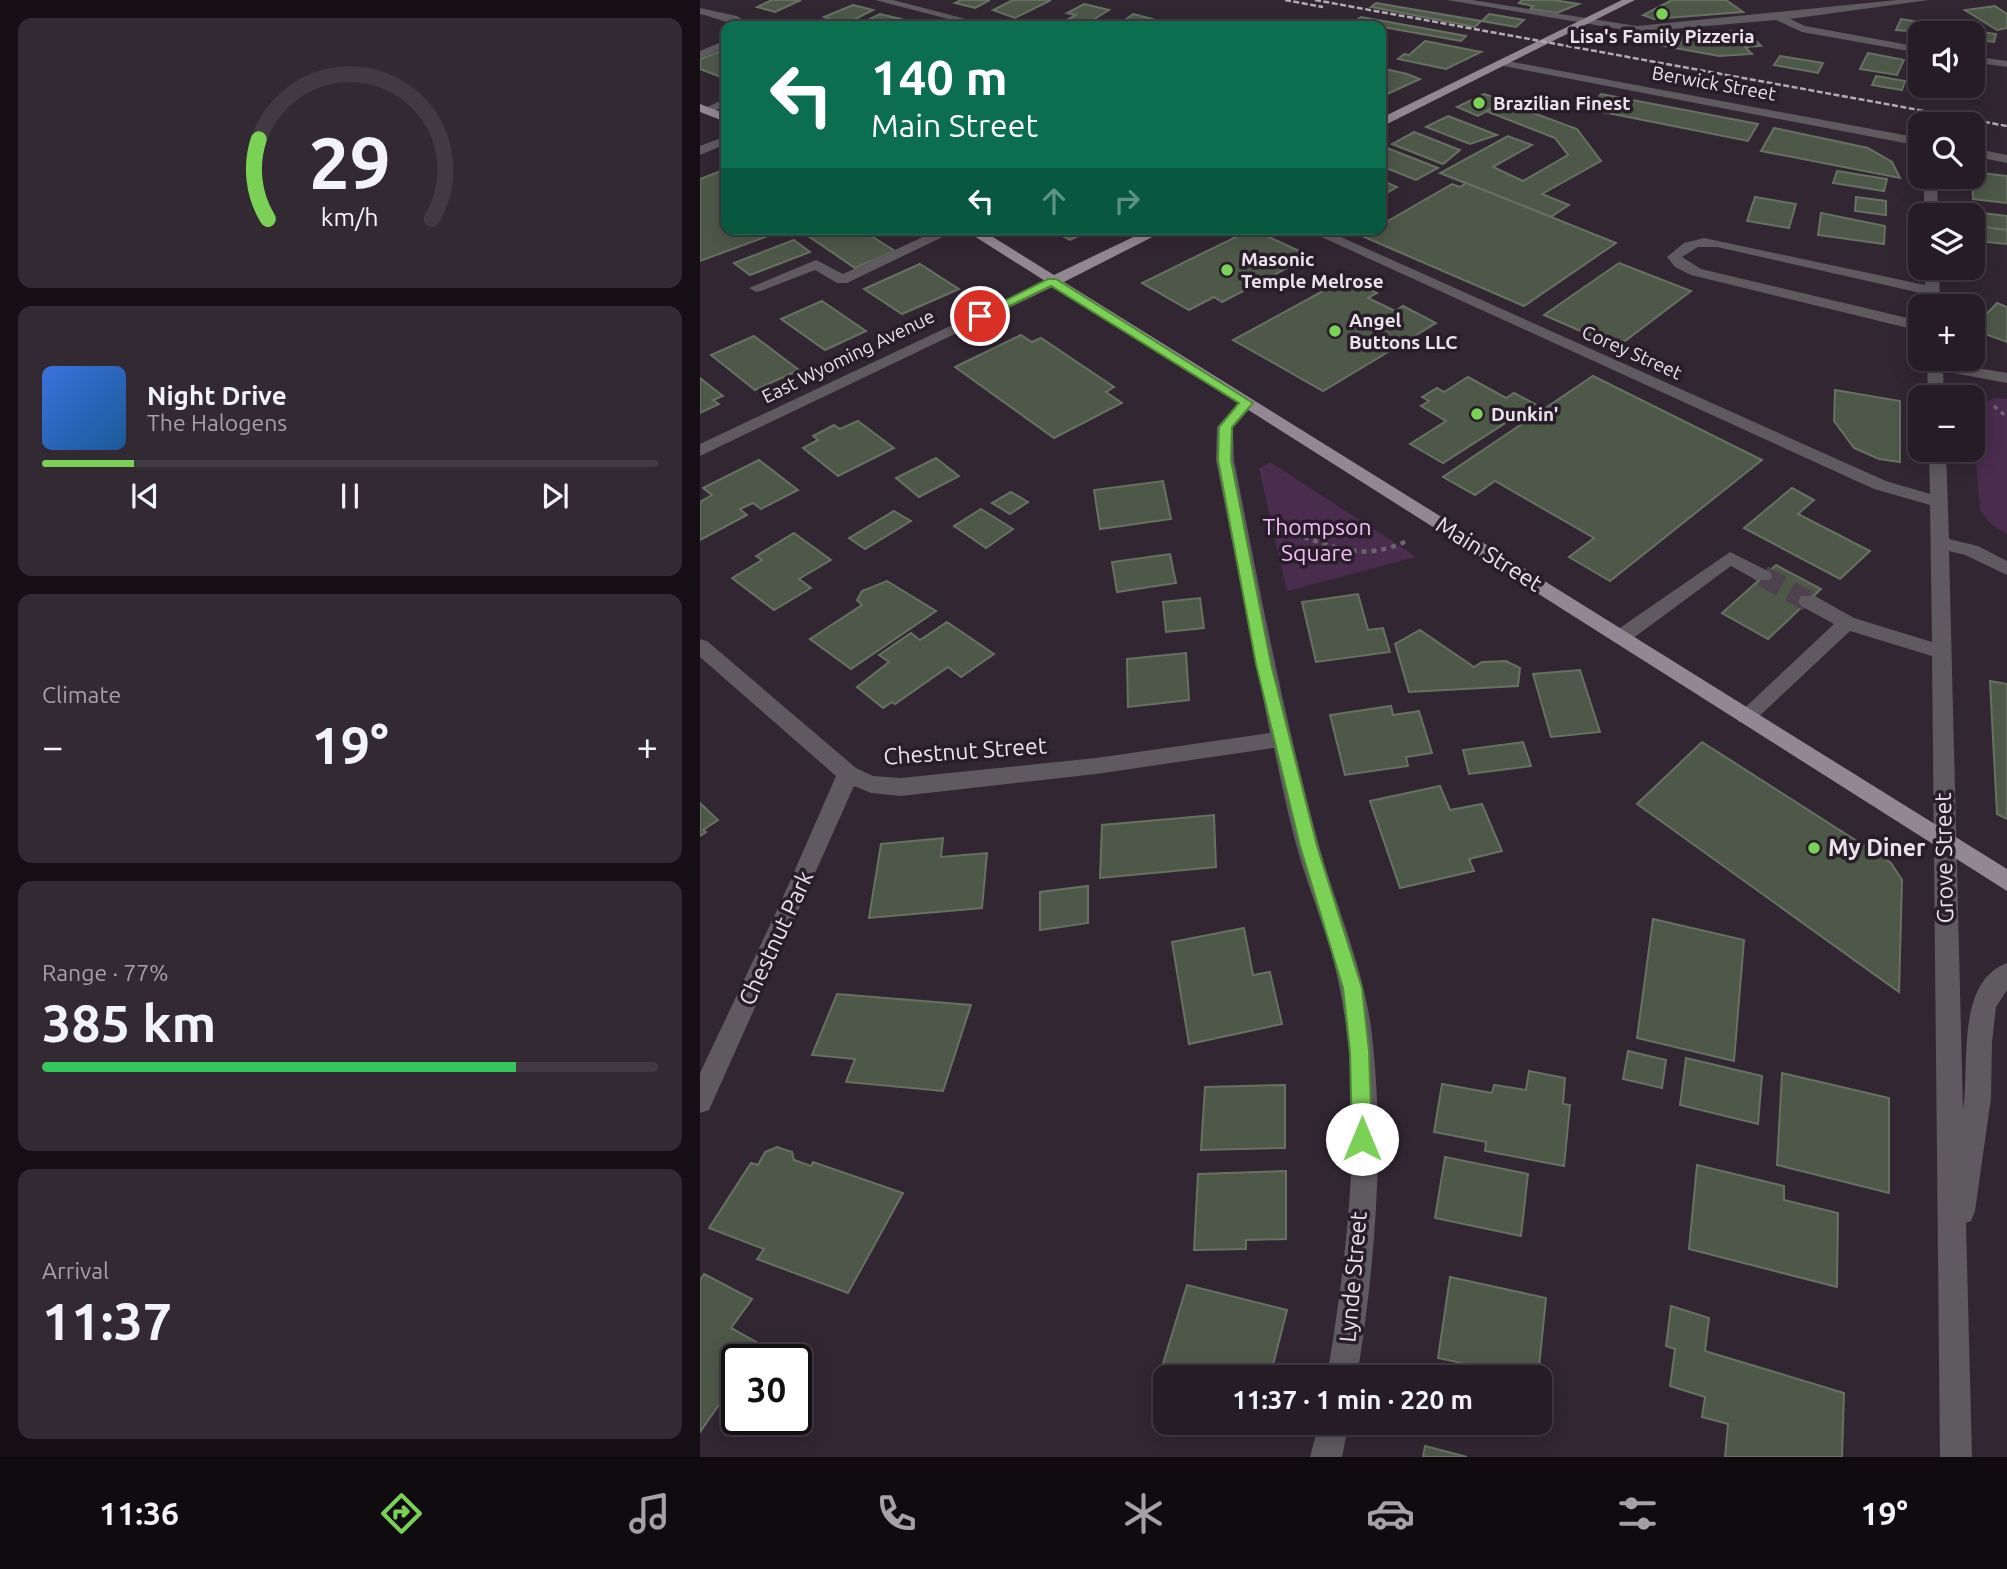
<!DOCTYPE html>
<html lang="en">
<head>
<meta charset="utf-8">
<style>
	:root { --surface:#261c26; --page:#322932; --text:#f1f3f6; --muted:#a4a1a7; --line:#423a43; --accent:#7bd156 }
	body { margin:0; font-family:Ubuntu,sans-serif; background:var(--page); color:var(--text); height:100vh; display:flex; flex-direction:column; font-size:26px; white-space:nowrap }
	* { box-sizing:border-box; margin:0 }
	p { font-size:23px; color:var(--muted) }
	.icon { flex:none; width:38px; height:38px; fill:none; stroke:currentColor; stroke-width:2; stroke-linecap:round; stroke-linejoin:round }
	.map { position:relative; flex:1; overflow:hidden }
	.panel { display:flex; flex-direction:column; gap:18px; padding:18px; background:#150f15; width:700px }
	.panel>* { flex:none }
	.banner { position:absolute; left:21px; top:21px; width:665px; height:214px; border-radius:14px; box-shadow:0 4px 18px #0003,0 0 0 2px var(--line); background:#0b6e4f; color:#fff; overflow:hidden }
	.fabs { position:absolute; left:1208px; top:21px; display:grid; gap:14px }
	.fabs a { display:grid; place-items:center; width:77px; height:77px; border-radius:14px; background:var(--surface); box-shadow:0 4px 18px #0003,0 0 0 2px var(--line); font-size:35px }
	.speed { position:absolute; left:21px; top:1344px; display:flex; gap:14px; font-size:35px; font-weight:700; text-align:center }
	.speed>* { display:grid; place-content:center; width:91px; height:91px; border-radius:50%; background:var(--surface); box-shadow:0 4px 18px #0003,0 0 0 2px var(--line); line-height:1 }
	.speed .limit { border:4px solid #111; border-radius:10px; background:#fff; color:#111 }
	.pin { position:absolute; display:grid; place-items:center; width:60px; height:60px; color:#fff; margin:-30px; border:4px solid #fff; border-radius:50%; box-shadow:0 2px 7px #0007 }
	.me { position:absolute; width:77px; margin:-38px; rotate:0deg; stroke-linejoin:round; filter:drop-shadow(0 0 5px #0008) }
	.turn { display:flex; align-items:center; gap:24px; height:147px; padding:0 35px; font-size:32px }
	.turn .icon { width:91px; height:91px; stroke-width:2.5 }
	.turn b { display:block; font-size:49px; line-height:60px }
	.lanes { display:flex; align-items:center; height:66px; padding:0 35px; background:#0003; justify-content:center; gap:35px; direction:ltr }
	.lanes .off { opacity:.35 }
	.big { font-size:52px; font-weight:700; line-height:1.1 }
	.panel .widget { flex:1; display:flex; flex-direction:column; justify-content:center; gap:10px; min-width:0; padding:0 24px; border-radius:14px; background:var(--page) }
	.panel .dial { align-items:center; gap:0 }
	.dial svg { height:182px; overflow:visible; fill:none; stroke:var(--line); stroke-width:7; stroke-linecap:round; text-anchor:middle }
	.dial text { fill:var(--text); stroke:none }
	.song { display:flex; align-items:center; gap:21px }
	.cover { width:84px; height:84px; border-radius:10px; background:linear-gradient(135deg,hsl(220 70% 55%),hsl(210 70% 35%)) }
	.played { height:7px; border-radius:4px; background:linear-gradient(90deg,var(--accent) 15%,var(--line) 15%) }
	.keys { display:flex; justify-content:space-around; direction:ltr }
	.heat { display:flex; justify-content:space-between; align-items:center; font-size:38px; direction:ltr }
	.charge { height:10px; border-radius:5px; background:linear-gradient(90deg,#34c759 77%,var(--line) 0) }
	.trip { position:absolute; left:453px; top:1365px; width:399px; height:70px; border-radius:14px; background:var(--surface); box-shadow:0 4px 18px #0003,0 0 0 2px var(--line); font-weight:700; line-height:70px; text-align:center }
	.tab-bar { display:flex; height:112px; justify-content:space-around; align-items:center; background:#0f0b0f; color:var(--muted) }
	.tab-bar .icon { width:49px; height:49px }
	.tab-bar .current { color:var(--accent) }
	.tab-bar b { font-size:32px; color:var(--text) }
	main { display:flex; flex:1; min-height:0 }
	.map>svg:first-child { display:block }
	.green { fill:#4a2c4f }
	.building { fill:#4d5849; stroke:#667161; stroke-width:2 }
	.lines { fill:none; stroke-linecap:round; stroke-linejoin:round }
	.minor-tunnel { stroke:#4e424f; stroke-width:21; stroke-dasharray:21 10; stroke-linecap:butt }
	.path-far1 { stroke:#6d636f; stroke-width:3.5; stroke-dasharray:4.5 4.5; stroke-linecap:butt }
	.path { stroke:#6d636f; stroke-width:4.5; stroke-dasharray:5 5; stroke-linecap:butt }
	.minor { fill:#5f5960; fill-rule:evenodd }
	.major { fill:#938794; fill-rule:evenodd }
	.rail { stroke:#b3abb5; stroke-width:2.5; stroke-dasharray:6 2.5; stroke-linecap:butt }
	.route { fill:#7bd156; stroke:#508838; stroke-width:2 }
	.poi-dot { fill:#7bd156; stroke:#281d29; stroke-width:2.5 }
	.labels { text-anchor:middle; stroke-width:7; stroke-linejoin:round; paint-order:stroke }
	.far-poi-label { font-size:19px; font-weight:bold; fill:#eae3ec; stroke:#281d29; text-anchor:start }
	.far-street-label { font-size:19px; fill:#eae3ec; stroke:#281d29 }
	.park-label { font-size:23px; fill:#f4befd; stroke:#281d29 }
	.street-label { font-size:23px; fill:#eae3ec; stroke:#281d29 }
	.poi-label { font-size:23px; font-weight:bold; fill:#eae3ec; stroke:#281d29; text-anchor:start }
</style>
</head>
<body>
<main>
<section class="panel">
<div class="widget dial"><svg viewBox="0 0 100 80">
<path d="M14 69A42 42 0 1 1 86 69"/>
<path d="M14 69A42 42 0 0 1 10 34" stroke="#7bd156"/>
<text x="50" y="56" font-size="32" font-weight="700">29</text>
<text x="50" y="72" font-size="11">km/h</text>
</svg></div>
<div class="widget">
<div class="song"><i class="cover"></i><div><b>Night Drive</b><p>The Halogens</p></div></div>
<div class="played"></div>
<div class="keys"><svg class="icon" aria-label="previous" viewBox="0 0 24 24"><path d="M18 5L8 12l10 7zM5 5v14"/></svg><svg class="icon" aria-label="pause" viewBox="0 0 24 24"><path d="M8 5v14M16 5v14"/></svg><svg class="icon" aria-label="next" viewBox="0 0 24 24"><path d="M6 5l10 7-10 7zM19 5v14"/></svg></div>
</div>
<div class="widget"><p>Climate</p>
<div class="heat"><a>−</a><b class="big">19°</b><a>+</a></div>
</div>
<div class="widget"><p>Range · 77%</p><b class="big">385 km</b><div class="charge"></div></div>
<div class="widget"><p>Arrival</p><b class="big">11:37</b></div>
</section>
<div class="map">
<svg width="1307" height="1457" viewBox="0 0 1307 1457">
	<rect width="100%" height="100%" fill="#322633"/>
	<g class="green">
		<path d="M1296,398l11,1v136l-16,-11 -11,-14 -8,-99 3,-6z"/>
		<path d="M570,462l130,84 16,11 -129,34 -28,-122z"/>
	</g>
	<g class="building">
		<path d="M72,0h29l-26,12 -18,-5z"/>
		<path d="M261,0h29l-15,8 -20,-5z"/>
		<path d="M313,0h38l-36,18 -22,-8z"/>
		<path d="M822,0h31l26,4 -22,9 -27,-4 3,-3 -14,-3z"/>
		<path d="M972,0h54l17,12 -89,7 -11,-4z"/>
		<path d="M676,3l105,18 -6,6 -104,-20z"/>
		<path d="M384,4l25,6 -26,16h-27l20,-11 -9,-2z"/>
		<path d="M153,5l20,5 -29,15 -20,-8z"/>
		<path d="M1295,6l12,8v14l-10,2 -32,-20z"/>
		<path d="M180,14l17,4 -16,8h-25z"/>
		<path d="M433,14l31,8 -7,4h-40z"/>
		<path d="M789,14l35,6 -8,7 -34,-6z"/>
		<path d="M661,17l105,19 -5,5 -107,-19z"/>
		<path d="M197,18l18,5 -7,3h-27z"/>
		<path d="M1201,19l42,7 -3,7 -44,-3z"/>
		<path d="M1046,30l15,16 -16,1 7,7 -33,2 -83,-15 3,-4z"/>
		<path d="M1281,32l15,2 -2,8 -16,-2z"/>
		<path d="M725,41l56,11 -35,17 -48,-10 6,-5 5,1z"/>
		<path d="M26,49v30l-26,-10v-10z"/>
		<path d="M1168,53l36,7 -7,15 -37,-6z"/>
		<path d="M1080,56l43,7 -5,10 -44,-8z"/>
		<path d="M681,68l26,6 13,5 -39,18z"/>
		<path d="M1272,72l13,3 -6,15 -24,-4h17z"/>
		<path d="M1176,76l29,5 -3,9 -30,-5z"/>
		<path d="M784,94l21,7 -27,15 -21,-9z"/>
		<path d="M901,94l157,30 -10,17 -160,-32z"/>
		<path d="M803,102l74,27 24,32 -59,33 27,11 -18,12 -111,-44 68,-37 24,9 -39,22 30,14 45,-26 -13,-17 -69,-27z"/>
		<path d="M748,116l49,19 -27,9 -44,-17z"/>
		<path d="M1074,128l94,20 24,14 8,16 -139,-27z"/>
		<path d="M714,132l46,18 -17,14 -51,-20z"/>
		<path d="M681,146h1l56,22 -22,12 -35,-14z"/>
		<path d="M26,169v60h61l-87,32v-82z"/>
		<path d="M1137,171l50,8 -3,12 -51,-8z"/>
		<path d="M1272,172l35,4v27l-34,-4z"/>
		<path d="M681,180l16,7 -16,9z"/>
		<path d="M766,183l150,60 -92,63 -162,-70 19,-7v-4l71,-41 8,3z"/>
		<path d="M1055,197l41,7 -7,24 -42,-7z"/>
		<path d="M1156,197l30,4v14l-31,-4z"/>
		<path d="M1275,212l32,4v14l-31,-4z"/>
		<path d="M1121,213l64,13 -1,18 -66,-9z"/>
		<path d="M1276,226l31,4v14l-29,-3z"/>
		<path d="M125,229h35l35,22 -40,17 -47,-32z"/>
		<path d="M350,229h44l-24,11z"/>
		<path d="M552,229l58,27 -88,46 -8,-5 -25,13 -47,-27z"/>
		<path d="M94,240l16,12 -60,23 -16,-12z"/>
		<path d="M919,263l72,28 -74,56 -73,-32z"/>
		<path d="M220,264l39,25 -57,25 -38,-25z"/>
		<path d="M647,278l30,15 -9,5 27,13 8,-5 33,17 -113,68 -90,-51z"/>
		<path d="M122,301l44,30 -41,19 -44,-31z"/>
		<path d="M1297,303l10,4v35l-35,-13z"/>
		<path d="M321,335l11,7 9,-4 73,49 -8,5 16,11 -68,35 -99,-71z"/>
		<path d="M54,336l45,34 -44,20 -44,-35z"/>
		<path d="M893,376l169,84 -152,121 -41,-24 25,-19 -99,-57 -20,14 -32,-18z"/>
		<path d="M768,377l38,21 8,-5 21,11 -92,59 -33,-19 36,-23 -25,-15 8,-5 -7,-4 15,-9 7,4z"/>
		<path d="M0,378l23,18 -10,4 6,4 -19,9z"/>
		<path d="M1135,390l65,11v61l-21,-3 -25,-11 -20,-27z"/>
		<path d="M158,421l36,27 -56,28 -35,-28 15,-8 -5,-4 21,-11 6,4z"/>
		<path d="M236,458l23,18 -40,21 -23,-19z"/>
		<path d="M59,460l39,30 -37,19 -8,-6 -13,6 7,6 -47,25v-38l12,-7 -9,-7z"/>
		<path d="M463,481l8,38 -71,10 -6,-39z"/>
		<path d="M1092,488l22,12 -16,14 72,37 -30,28 -96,-51z"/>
		<path d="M311,492l17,10 -18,12 -18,-11z"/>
		<path d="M281,509l32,20 -27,19 -32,-22z"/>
		<path d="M194,511l17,10 -46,28 -16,-11z"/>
		<path d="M94,533l37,27 -32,19 12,9 -37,22 -42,-32 30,-18 -6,-4z"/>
		<path d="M470,554l6,29 -59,9 -5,-30z"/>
		<path d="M1076,565l45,24 -53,50 -46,-26z"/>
		<path d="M187,581l49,30 -85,58 -41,-30 52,-34 -5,-5 5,-9z"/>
		<path d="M658,594l10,36 15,-2 7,24 -74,10 -14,-60z"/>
		<path d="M500,598l4,30 -38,4 -3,-30z"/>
		<path d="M247,622l47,32 -33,23 -13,-10 -53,37 -3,-2 -9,6 -26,-21 32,-25 -10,-7 32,-22 9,7z"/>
		<path d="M720,630l54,37 8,-5 24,-1 14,7 -2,18 -109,6 -14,-48z"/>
		<path d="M486,653l3,47 -61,7 -1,-48z"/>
		<path d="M880,670l20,62 -49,5 -18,-63z"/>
		<path d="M1290,681l17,3v135l-10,-5z"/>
		<path d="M691,706l2,9 26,-4 13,42 -26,4 2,9 -63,9 -15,-60z"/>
		<path d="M823,742l8,24 -62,8 -6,-24z"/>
		<path d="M1002,742l189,121 11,17 -3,112 -262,-188z"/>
		<path d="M740,786l10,24 32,-6 20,47 -33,8 5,12 -74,17 -30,-87z"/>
		<path d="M0,803l18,17 -15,10 3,2 -6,4z"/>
		<path d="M514,815l2,52 -116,11 2,-53z"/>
		<path d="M243,838l-2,19 46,-4 -5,55 -113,10 12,-74z"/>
		<path d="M388,886v37l-48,7v-38z"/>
		<path d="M953,919l91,21 -10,121 -97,-23z"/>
		<path d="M544,928l9,47 17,-3 12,52 -93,20 -17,-102z"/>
		<path d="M137,994l134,11 -28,86 -97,-9 9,-23 -43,-4z"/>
		<path d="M928,1051l38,9 -4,28 -39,-9z"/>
		<path d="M986,1058l76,18 -4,48 -78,-19z"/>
		<path d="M829,1071l36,7 -2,26 7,1 -6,61 -79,-15 1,-9 -52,-10 8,-48 50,9 2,-8 32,5z"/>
		<path d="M1082,1073l107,25v95l-112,-28z"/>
		<path d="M585,1085v63l-84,2 4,-63z"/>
		<path d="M77,1147l15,5 2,8 17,6 2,-4 90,31 -55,100 -91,-34 7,-10 -55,-21 42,-65 7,2 7,-13z"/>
		<path d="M745,1157l83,17 -7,62 -86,-18z"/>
		<path d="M997,1165l87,21v14l54,13 -1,74 -148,-38z"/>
		<path d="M586,1171v68l-40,1v9l-52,1 4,-76z"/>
		<path d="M4,1274l48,25 -21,29 29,16 -10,16h-13v19l-37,53v-152z"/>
		<path d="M750,1277l96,21 -8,79h-39v-6l-61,-13z"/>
		<path d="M487,1285l100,25 -17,67 -58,-13 -3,13 -47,-10z"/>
		<path d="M971,1306l38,12 -4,33 139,42 -2,64h-117l3,-33 -26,-7 3,-20 -35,-11 5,-37 -9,-3z"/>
		<path d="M725,1446l42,11h-44z"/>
	</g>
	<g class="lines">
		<path class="minor-tunnel" d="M1063,576l45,25"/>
		<g class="path-far1">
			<path d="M1294,406l13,11"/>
			<path d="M571,528l28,7"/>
		</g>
		<path class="path" d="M594,534c45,14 69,28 115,6"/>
		<g class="minor">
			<path d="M175,0h18l100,26h-18z"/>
			<path d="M747,0h25l165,26 260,-26h32l-139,19 15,7 115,21v6l-118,-21 -26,-12 -139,12z"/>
			<path d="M0,8l37,8 15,10c-16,1 -35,-8 -52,-12z"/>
			<path d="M26,40v7l-26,11v-7z"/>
			<path d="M1272,56l35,5v6l-35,-5z"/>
			<path d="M802,60l418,78v8l-422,-81v-4z"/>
			<path d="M26,98v8l-19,8 -6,-4z"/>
			<path d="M26,136v8l-26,11v-9z"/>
			<path d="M1272,148l35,7v8l-35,-7z"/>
			<path d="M1224,177h13l1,38h-14z"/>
			<path d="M240,229h19l-112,54h-10l-22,-13 -54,21 -5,1 -7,-4 67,-28 27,14z"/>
			<path d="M604,229h19l563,252 44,13 -1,-44h17l3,89 29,7 29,15v14l-42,-20 -16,-4 14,559c7,-43 -8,-128 44,-147v27l-11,17 -4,35 -1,56 -16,113 -4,10 -5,2 6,234h-32l-8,-801 -82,-25 -97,91h-14l-3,-6 98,-92 -33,-18 -3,-5 3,-5h14l39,22 78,24 -2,-137 -56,-16z"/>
			<path d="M1004,238l221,47v-17h14l1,38h-14l-1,-12 -208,-47h-19l-16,10 19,12 219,52v10l-229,-56 -16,-8 -8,-10 17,-14z"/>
			<path d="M352,278l5,1v6l-357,171v-12z"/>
			<path d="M1227,359h16v3l64,11v10l-64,-12 1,26h-16z"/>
			<path d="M547,398l8,5 -22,25 1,32c25,128 50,256 84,382 18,65 46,125 54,193 13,114 3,230 -15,342h-30c21,-128 38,-264 12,-392 -8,-42 -25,-82 -38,-123 -11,-37 -19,-76 -27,-114l-178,26 -195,22 -30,-3 -17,-7 -145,324 -9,3v-40l80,-169 56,-128 -136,-119v-18l7,2 149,127 17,8 28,2 195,-20 174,-25 -54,-273 1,-33 24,-27z"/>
			<path d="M1030,552l40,20 2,4 -2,4h-14l-25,-14 -103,76h-14l-3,-5 3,-5z"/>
			<path d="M619,1423h30l-7,34h-32z"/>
		</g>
		<g class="major">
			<path d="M922,0h13l-254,127v-9z"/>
			<path d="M0,104l26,10v8l-26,-10z"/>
			<path d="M263,229h17l74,46 96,-46h18l-104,53 943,587v22z"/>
		</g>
		<g class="rail">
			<path d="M585,0l38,7"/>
			<path d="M615,0l692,126"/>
		</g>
	</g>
	<path class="route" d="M348,279h8l197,124 -21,24 -1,33 40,204 46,182 45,142 7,63 3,88 -3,7 -7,3 -7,-3 -3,-7 -2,-88 -7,-63 -43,-142 -44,-182 -38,-204 1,-33 20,-24 -188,-117 -67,32 -10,-2z"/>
	<g class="poi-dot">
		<circle cx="962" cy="14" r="7"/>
		<circle cx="779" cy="103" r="7"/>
		<circle cx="527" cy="270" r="7"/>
		<circle cx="635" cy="331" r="7"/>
		<circle cx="777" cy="414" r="7"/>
		<circle cx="1114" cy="848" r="7"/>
	</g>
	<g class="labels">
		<g class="far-poi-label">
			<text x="962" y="43" text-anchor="middle">Lisa's Family Pizzeria</text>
			<text x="793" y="110">Brazilian Finest</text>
			<text x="541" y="266">Masonic<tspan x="541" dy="22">Temple Melrose</tspan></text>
			<text x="649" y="327">Angel<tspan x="649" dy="22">Buttons LLC</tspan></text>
			<text x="791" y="421">Dunkin'</text>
		</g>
		<g class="far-street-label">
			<text transform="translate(1014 83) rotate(10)" y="7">Berwick Street</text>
			<text transform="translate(932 352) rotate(24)" y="7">Corey Street</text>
			<text transform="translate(148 356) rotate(-26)" y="7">East Wyoming Avenue</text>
		</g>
		<g class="park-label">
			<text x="617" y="535">Thompson<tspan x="617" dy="26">Square</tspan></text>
		</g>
		<g class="street-label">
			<text transform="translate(789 554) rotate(32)" y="8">Main Street</text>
			<text transform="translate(265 751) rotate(-4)" y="8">Chestnut Street</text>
			<text transform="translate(1244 858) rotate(-91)" y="8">Grove Street</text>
			<text transform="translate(76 938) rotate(-65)" y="8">Chestnut Park</text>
			<text transform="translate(653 1277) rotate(-85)" y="8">Lynde Street</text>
		</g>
		<g class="poi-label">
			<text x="1128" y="856">My Diner</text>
		</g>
	</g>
</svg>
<div class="fabs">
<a><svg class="icon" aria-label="sound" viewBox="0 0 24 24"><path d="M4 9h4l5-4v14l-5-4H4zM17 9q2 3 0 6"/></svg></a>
<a><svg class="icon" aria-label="search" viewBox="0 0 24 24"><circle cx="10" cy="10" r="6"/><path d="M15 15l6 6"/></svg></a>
<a><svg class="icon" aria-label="layers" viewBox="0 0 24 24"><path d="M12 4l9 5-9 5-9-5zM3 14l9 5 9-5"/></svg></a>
<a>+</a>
<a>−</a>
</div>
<div class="speed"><div class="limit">30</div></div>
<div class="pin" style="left:280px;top:316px;background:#d93025"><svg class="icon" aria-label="arrive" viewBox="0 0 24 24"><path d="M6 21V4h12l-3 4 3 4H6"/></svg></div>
<svg class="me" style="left:662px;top:1139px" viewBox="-20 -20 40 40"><circle r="19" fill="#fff"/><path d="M0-13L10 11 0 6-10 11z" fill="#7bd156"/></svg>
<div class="trip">11:37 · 1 min · 220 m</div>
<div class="banner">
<div class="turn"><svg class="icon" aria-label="left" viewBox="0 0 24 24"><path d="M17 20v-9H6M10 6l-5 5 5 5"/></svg><div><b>140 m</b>Main Street</div></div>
<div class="lanes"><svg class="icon" aria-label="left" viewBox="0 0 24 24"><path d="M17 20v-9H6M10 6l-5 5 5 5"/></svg><svg class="icon off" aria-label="ahead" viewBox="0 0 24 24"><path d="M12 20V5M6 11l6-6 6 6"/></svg><svg class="icon off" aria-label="right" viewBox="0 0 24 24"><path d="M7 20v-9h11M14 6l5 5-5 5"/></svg></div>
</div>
</div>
</main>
<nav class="tab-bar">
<b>11:36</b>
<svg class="icon current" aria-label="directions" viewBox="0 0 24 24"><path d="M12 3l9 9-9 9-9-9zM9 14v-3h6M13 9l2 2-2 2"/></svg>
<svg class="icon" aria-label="music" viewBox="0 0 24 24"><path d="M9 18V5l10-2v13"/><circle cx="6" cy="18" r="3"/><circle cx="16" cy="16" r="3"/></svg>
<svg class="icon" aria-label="phone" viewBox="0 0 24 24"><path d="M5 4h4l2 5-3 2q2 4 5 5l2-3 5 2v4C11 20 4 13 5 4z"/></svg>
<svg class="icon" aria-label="climate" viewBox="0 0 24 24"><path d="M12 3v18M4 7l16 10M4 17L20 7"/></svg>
<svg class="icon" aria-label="car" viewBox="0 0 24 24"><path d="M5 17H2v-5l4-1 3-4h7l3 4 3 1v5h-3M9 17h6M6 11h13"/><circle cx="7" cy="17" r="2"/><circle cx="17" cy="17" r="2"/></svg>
<svg class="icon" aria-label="filters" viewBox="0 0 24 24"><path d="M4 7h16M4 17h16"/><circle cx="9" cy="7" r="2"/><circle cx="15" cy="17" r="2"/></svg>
<b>19°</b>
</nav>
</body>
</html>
